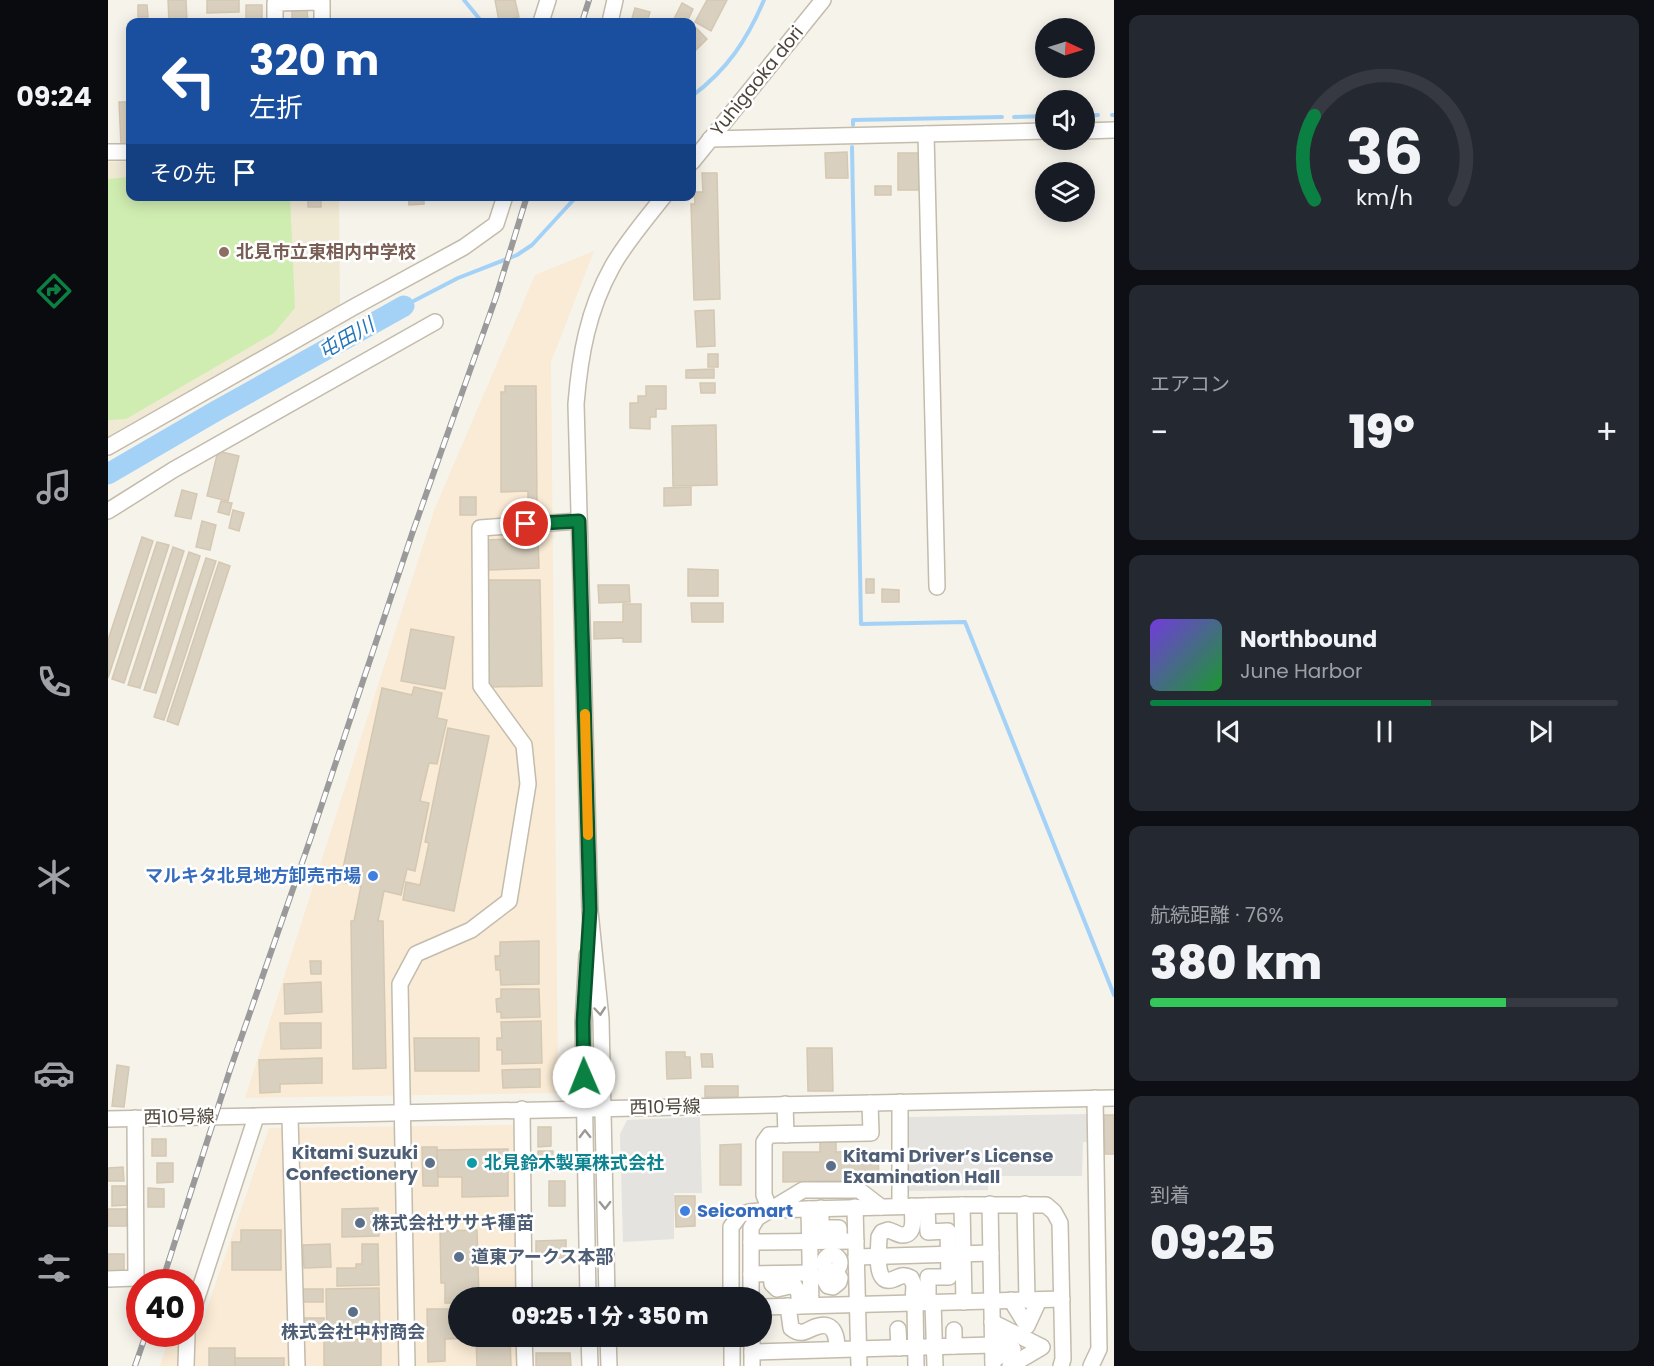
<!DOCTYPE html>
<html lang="ja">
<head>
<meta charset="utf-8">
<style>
	:root { --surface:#171b24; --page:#242831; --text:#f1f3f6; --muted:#9ea1a6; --line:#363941; --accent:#0b8043 }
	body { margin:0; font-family:Poppins,"Noto Sans JP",sans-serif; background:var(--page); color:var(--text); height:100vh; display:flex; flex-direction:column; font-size:22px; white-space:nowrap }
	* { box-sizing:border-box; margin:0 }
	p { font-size:20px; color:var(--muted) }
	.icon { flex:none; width:33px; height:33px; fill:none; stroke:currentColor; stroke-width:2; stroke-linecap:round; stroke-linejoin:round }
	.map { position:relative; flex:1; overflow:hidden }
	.side { display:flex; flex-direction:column; gap:15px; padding:15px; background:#0d0f14; width:540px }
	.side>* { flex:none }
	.guide { position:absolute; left:18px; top:18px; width:570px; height:183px; border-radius:12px; box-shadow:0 3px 15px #0003; background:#1a4fa0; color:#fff; overflow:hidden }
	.needle { width:39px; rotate:94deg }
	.fabs { position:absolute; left:927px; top:18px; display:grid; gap:12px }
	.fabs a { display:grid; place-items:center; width:60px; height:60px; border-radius:50%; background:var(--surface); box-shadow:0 3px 15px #0003; font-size:30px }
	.speed { position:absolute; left:18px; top:1269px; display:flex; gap:12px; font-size:30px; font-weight:700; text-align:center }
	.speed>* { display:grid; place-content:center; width:78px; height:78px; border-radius:50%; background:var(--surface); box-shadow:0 3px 15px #0003; line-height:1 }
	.speed .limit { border:9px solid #d22; background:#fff; color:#111 }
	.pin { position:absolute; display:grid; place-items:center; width:51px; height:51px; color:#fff; margin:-26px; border:3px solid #fff; border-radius:50%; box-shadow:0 2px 6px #0007 }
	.me { position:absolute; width:66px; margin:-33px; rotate:359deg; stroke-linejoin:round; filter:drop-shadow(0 0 4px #0008) }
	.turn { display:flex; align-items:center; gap:21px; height:126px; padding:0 24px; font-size:27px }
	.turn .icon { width:78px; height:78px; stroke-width:2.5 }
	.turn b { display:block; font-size:42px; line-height:51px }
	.then { display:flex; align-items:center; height:57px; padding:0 24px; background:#0003; gap:12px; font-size:22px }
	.big { font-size:45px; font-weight:800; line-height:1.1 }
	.side .card { flex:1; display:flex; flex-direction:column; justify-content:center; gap:9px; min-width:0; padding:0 21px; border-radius:12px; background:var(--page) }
	.side .dial { align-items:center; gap:0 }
	.dial svg { height:156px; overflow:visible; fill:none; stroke:var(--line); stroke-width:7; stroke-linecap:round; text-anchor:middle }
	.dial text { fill:var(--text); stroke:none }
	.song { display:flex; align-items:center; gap:18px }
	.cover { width:72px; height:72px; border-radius:9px; background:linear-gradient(135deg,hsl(260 70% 55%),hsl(130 70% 35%)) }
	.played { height:6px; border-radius:3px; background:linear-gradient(90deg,var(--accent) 60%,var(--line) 60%) }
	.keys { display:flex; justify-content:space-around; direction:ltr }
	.heat { display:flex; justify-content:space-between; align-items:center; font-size:33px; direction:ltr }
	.charge { height:9px; border-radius:4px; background:linear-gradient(90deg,#34c759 76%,var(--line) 0) }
	.trip { position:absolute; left:340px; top:1287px; width:324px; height:60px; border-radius:30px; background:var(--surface); box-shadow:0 3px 15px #0003; font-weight:800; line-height:60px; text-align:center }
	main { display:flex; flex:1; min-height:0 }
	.tab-bar { display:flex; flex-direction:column; width:108px; justify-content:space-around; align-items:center; background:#090b0e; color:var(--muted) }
	.tab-bar .icon { width:42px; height:42px }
	.tab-bar .current { color:var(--accent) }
	.tab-bar b { font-size:27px; color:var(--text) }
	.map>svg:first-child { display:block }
	.commercial { fill:#f9ebd5 }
	.education { fill:#f0e9d4 }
	.green { fill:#d0edb1 }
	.parking { fill:#e5e3df }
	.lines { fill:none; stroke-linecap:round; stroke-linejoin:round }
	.stream { stroke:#a4d2f7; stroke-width:4 }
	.river { stroke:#a4d2f7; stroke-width:21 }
	.building { fill:#d9d0bf; stroke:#d5c8b2; stroke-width:1.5 }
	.minor-casing { stroke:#c3bcac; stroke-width:18 }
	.minor { stroke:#fff; stroke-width:15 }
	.rail-casing { stroke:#9a9a9a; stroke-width:6 }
	.rail { stroke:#fff; stroke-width:4; stroke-dasharray:11; stroke-linecap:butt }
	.oneway { stroke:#9d9892 }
	.route-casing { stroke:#07532c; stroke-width:15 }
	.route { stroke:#0b8043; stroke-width:10 }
	.slow { stroke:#f59e0b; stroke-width:10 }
	.education-dot { fill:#8d6e63; stroke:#fff; stroke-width:2 }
	.shop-dot { fill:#3f7fe0; stroke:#fff; stroke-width:2 }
	.service-dot { fill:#5c6f8a; stroke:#fff; stroke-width:2 }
	.culture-dot { fill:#0f9aa8; stroke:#fff; stroke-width:2 }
	.labels { text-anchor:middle; stroke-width:5; stroke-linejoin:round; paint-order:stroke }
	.street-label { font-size:18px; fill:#4c4438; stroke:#fff }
	.education-label { font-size:18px; font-weight:bold; fill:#785e54; stroke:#fff; text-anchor:start }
	.shop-label { font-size:18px; font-weight:bold; fill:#366cbe; stroke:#fff; text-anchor:end }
	.service-label { font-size:18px; font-weight:bold; fill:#4e5e75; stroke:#fff; text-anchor:start }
	.culture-label { font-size:18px; font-weight:bold; fill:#0d838f; stroke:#fff; text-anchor:start }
	.water-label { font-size:20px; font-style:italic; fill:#2576b9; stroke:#fff }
</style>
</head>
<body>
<main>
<nav class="tab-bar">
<b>09:24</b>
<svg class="icon current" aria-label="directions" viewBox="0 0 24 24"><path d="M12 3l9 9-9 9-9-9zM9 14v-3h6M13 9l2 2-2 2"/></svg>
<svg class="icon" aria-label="music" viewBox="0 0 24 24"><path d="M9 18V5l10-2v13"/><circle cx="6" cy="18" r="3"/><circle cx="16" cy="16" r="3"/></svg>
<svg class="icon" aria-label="phone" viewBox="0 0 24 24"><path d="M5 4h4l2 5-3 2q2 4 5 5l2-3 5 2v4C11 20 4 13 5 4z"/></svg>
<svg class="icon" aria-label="climate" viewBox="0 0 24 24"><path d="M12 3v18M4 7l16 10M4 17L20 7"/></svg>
<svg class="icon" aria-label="car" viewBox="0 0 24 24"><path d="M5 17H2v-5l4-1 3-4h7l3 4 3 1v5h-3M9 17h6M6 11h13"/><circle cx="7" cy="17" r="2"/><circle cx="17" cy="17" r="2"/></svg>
<svg class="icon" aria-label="filters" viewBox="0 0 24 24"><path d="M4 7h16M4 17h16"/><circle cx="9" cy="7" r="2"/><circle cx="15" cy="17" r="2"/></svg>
</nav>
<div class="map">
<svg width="1006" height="1366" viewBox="0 0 1006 1366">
	<rect width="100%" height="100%" fill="#f6f3eb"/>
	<g class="commercial">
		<path d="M486,251l-43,111 7,731 -313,5 190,-590 100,-233z"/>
		<path d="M405,1125l3,172 -57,1v38l58,1 1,29h-358l10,-32 29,-2 70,-204z"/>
	</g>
	<path class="education" d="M22,161v35l209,1 1,110 -232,132v-277z"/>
	<path class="green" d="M22,177v19l160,1 5,111 -21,25 -148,86 -18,1v-241z"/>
	<g class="parking">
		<path d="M982,1114v28h-7l-1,34h-94v14l-80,1 -1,-74z"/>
		<path d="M592,1117l2,76h-28v46l-51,3 -3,-108 7,-14z"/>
	</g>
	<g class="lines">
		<g class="stream">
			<path d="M356,0l18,22"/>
			<path d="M584,96c35,-26 55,-56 72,-96"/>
			<path d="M1004,115h2"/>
			<path d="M976,116l14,-1"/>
			<path d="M906,117l32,-1"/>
			<path d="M745,125v-5l149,-3"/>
			<path d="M744,147l9,477 104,-2 149,373"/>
			<path d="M296,306l54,-28 59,-23 15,-10 45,-49"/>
		</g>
		<path class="river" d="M0,474l108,-63 188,-105"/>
	</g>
	<g class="building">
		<path d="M60,0h18l1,22h-18z"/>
		<path d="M99,0h32v12l-32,1z"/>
		<path d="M387,0h20l4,17 -20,4z"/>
		<path d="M599,0h20l-16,31 -16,-9z"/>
		<path d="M574,3l11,6 -6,13 -13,-3z"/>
		<path d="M30,5h9l1,12h-10z"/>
		<rect x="138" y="5" width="16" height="17"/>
		<path d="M199,8l1,14h-16v-13z"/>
		<path d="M527,8l15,4 -3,10h-16z"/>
		<path d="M585,25l14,14 -15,15v-28z"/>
		<path d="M11,102h11v41l-9,1z"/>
		<path d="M739,152l1,26h-22l-1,-25z"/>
		<rect x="790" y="153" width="21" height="37"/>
		<path d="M594,173h15l3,126 -26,1 -3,-96h4l-1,-12h9z"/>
		<rect x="767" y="186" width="16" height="9"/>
		<rect x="200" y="196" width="13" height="11"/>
		<path d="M300,196h16v8l-15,1z"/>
		<path d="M606,310l1,36 -18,1 -2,-36z"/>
		<rect x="600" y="354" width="10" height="13"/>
		<path d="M606,369v9h-28v-8z"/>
		<path d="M592,383h15v10h-14z"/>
		<path d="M397,386h31l1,119h-9v-14l-27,1v-100h4z"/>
		<path d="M538,386h20v23h-10v8h-6v12l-20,-1v-25h8v-7h8z"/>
		<path d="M608,425l1,60 -44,1 -1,-60z"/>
		<path d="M110,451l21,5 -11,45 -21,-5z"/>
		<path d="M583,487v18l-27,1v-18z"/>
		<path d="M74,490l15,4 -6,25 -16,-3z"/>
		<rect x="352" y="497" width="16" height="18"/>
		<path d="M113,501l11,2 -3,12 -11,-3z"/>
		<path d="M125,510l11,3 -5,18 -10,-3z"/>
		<path d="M94,521l14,4 -6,25 -14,-3z"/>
		<path d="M34,537l11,4 -45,137v-38z"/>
		<path d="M430,538l1,30 -51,2 -1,-30z"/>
		<path d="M49,542l12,3 -45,138 -12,-4z"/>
		<path d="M65,547l11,4 -44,137 -12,-3z"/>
		<path d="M81,552l11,4 -44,137 -12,-3z"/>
		<path d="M98,558l10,3 -52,159 -10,-3z"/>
		<path d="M111,562l11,4 -52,159 -11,-4z"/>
		<path d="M580,569l30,1v26h-30z"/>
		<rect x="758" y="579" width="8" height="14"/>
		<path d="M380,580h52l2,106 -53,1z"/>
		<path d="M490,585h31l1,17 -31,1z"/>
		<path d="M774,589l17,1v12h-17z"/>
		<path d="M583,603h32v19h-31z"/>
		<path d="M515,604h18v38h-18v-4l-29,1v-17h29z"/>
		<path d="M303,629l43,8 -9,52 -44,-8z"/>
		<path d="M306,687l28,6 -5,25 10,2 -10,44 -8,-1 -9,38 9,2 -14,68 -8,-2 -6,26 -17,-4 -6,30h5l3,147 -33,1 -2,-148h3l7,-35 -21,-4 42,-194 30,7z"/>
		<path d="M340,728l41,8 -35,175 -51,-11 3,-18 14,3 9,-42 -4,-1z"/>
		<path d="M431,941v43l-38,1 -1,-15h-4l-1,-14h5v-14z"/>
		<path d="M202,961h11v13h-10z"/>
		<path d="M213,982l1,30 -37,2 -1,-30z"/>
		<path d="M393,989h38l1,28 -39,1v-6h-4l-1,-13 5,-1z"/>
		<path d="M433,1021l1,42 -40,1v-14h-5v-12h5l-1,-16z"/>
		<path d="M172,1023h41v25l-40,1z"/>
		<path d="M306,1038h65v33h-64z"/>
		<path d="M699,1048h25l1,43h-25z"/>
		<path d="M558,1052h19v5h5l1,21 -24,1z"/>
		<path d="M593,1054h11l1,13h-11z"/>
		<path d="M214,1058v25l-42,1v8l-20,1 -1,-33z"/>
		<path d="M9,1065l12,2 -5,40 -12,-1z"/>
		<path d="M432,1069v18l-37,1 -1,-18z"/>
		<rect x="597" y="1086" width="33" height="11"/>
		<path d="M996,1115h10v39h-9z"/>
		<path d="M430,1127h13v19l-13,1z"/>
		<rect x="44" y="1139" width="14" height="17"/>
		<path d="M712,1142h16v10l42,-1 1,29 -96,2v-30h37z"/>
		<path d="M633,1144v41h-21v-40z"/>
		<path d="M314,1147h15l1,39h-15z"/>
		<path d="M400,1149v47l-46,1v-20h-24l-1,-27z"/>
		<path d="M430,1151h15l-1,19 -14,-1z"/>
		<path d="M49,1163h16v19l-16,1z"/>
		<path d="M15,1167l1,14h-16v-13z"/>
		<rect x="441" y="1181" width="16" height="25"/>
		<path d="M4,1186h15v19l-15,1z"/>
		<path d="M40,1188l16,1v18h-16z"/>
		<path d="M567,1196h20v30l-19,1z"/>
		<path d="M270,1208l1,28 -37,1v-28z"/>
		<rect x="0" y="1209" width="19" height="17"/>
		<path d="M133,1230h40v40h-49v-28h9z"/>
		<path d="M369,1230l2,68h-20v5h-14v-20h-4l-1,-52z"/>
		<path d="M458,1240v18h-30v-17z"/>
		<path d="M222,1244l1,23 -27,1 -1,-23z"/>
		<path d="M254,1244h16l1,41 -42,1v-18h19v-4h6z"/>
		<rect x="0" y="1254" width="16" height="21"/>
		<path d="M271,1288l1,47 -53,2 -1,-48z"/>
		<rect x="195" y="1289" width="20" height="13"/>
		<path d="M319,1309h32v27h51l1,30h-34l-1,-28 -31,1v22l-17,1z"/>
		<path d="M196,1318h20l1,18h-21z"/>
		<path d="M273,1339v27h-57v-26z"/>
		<rect x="101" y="1348" width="26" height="18"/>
		<path d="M428,1353h34l1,13h-35z"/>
		<rect x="127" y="1358" width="49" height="8"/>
	</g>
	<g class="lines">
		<g class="minor-casing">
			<g id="minor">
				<path d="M167,22v-19l47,-1v20"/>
				<path d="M433,22l7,-22"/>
				<path d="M502,22l5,-22"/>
				<path d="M976,131l30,-1"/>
				<path d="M818,134l11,453"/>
				<path d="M602,139l336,-8"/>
				<path d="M0,152h22"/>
				<path d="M584,162l131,-162"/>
				<path d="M0,447l244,-139 112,-61 32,-23 9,-28"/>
				<path d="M0,511l65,-41 262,-148"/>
				<path d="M479,955l-4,67 5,276"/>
				<path d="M677,1104l1,31"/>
				<path d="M414,1109l2,189"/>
				<path d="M182,1117l7,249"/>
				<path d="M0,1119l1006,-21"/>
				<path d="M882,1204l3,162"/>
				<path d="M917,1204l2,96"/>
				<path d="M854,1205l2,97"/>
				<path d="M792,1206v-104"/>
				<path d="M804,1206c0,9 5,29 -10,29 -4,0 -9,-4 -14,-5l-6,2 -3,5c0,11 -6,51 15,42 7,-3 9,-5 17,-1l3,7 -1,18"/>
				<path d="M819,1206l1,26 20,-1 1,46h-21v26"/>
				<path d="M747,1207l4,159"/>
				<path d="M713,1208v20h18v13"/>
				<path d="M701,1209l2,96"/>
				<path d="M662,1210l-6,-15v-53l5,-7 102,-2 -1,-30"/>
				<path d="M643,1242l105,-1"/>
				<circle cx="724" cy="1263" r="8"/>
				<path d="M748,1257l135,-4"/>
				<path d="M721,1271l-4,3 -1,5 4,7 5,1 6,-5 1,-4 -5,-7"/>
				<path d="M643,1274l60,-1"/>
				<path d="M663,1274l1,10 5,5 17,-4 5,8v13"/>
				<path d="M0,1279l28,-1 -1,-160"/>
				<path d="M499,1298l-6,-279 -11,-108 -14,-507c4,-49 12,-94 36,-137 13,-24 35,-49 52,-71"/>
				<path d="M623,1298v-71l9,-12 9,-3 21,-2 33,-20h56l22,17"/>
				<path d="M643,1298v-70l6,-10 13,-8 192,-5h84l8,7 6,11 3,136 -2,7"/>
				<path d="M903,1300l16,26 12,-26"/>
				<path d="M825,1302l2,64"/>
				<path d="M807,1303l1,63"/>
				<path d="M680,1306l3,22c13,10 16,0 28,-2 16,-4 18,12 18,23"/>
				<path d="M654,1307l300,-8"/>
				<path d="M82,1319l66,-202"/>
				<path d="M884,1322l50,25 -32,19"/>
				<path d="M790,1329l1,19"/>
				<path d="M416,1336l1,30"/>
				<path d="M481,1336l1,30"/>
				<path d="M500,1336l1,30"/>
				<path d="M624,1336v30"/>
				<path d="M644,1336v30"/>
				<path d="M885,1338l20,11 -20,11"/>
				<path d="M846,1346v-16"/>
				<path d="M644,1352l240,-7"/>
				<path d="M78,1366l1,-32"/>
				<path d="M299,1366l-7,-382 16,-30 55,-24 38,-29 19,-117 -4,-39 -43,-59 -1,-158 99,-7"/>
				<path d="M983,1366l8,-17 -4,-251"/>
			</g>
		</g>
		<use href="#minor" class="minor"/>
		<g class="rail-casing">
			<g id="rail">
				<path d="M474,22l7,-22"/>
				<path d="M54,1282l68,-212 80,-230 102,-306 84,-237 31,-101"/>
				<path d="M27,1366l11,-32"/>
			</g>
		</g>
		<use href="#rail" class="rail"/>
	</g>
	<defs><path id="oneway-chevron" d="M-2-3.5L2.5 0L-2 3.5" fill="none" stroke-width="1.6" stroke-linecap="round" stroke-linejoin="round" transform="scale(1.5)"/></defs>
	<g class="oneway">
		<use href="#oneway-chevron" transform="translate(492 1011) rotate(85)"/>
		<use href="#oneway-chevron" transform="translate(477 1134) rotate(-91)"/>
		<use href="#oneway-chevron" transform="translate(497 1205) rotate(89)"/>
	</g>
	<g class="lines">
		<g class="route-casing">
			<path id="route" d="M418,524l53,-3 11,389 -7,112 1,55"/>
		</g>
		<use href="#route" class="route"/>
		<path class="slow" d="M477,714l3,121"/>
	</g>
	<circle class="education-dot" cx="116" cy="252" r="6"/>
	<g class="shop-dot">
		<circle cx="265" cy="876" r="6"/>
		<circle cx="577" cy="1211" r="6"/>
	</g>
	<g class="service-dot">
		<circle cx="322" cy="1163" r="6"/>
		<circle cx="723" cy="1166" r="6"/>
		<circle cx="252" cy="1223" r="6"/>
		<circle cx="351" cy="1257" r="6"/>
		<circle cx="245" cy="1312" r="6"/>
	</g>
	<circle class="culture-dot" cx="364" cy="1163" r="6"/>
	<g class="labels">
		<g class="street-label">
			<text transform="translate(649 81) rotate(-51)" y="6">Yuhigaoka dori</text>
			<text transform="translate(557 1107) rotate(-1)" y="6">西10号線</text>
			<text transform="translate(71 1117) rotate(-1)" y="6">西10号線</text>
		</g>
		<g class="education-label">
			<text x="128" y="258">北見市立東相内中学校</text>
		</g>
		<g class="shop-label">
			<text x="253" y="882">マルキタ北見地方卸売市場</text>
			<text x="589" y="1217" text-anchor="start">Seicomart</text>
		</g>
		<g class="service-label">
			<text x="310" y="1159" text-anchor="end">Kitami Suzuki<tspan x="310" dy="21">Confectionery</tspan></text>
			<text x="735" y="1162">Kitami Driver’s License<tspan x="735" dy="21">Examination Hall</tspan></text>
			<text x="264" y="1229">株式会社ササキ種苗</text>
			<text x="363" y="1263">道東アークス本部</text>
			<text x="245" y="1338" text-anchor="middle">株式会社中村商会</text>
		</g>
		<g class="culture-label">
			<text x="376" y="1169">北見鈴木製菓株式会社</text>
		</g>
		<g class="water-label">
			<text transform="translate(238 338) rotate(-30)" y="7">屯田川</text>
		</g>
	</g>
</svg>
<div class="fabs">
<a><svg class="needle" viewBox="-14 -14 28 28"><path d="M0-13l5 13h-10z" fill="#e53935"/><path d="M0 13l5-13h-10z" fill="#9ea1a6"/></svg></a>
<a><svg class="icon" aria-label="sound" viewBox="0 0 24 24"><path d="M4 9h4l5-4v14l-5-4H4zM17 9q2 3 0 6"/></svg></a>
<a><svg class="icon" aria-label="layers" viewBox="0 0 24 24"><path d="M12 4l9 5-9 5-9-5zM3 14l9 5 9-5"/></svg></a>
</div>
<div class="speed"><div class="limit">40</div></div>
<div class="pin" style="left:418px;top:524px;background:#d93025"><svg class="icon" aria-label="arrive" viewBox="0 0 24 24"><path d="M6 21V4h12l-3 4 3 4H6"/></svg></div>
<svg class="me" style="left:476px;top:1077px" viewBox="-20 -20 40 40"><circle r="19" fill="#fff"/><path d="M0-13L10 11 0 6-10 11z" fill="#0b8043"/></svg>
<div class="trip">09:25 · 1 分 · 350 m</div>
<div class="guide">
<div class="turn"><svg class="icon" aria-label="left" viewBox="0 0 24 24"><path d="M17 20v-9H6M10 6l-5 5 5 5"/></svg><div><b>320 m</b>左折</div></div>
<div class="then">その先<svg class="icon" aria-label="arrive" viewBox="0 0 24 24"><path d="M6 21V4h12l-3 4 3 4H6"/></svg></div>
</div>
</div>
<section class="side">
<div class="card dial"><svg viewBox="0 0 100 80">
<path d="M14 69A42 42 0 1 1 86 69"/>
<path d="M14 69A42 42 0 0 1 14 26" stroke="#0b8043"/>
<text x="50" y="56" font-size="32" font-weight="700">36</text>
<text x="50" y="72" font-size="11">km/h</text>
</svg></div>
<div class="card"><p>エアコン</p>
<div class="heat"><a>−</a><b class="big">19°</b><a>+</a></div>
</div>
<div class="card">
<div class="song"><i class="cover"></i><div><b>Northbound</b><p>June Harbor</p></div></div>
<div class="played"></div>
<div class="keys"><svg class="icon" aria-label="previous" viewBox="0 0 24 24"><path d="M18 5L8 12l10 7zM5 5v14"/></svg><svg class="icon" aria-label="pause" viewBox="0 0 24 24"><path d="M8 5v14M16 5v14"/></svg><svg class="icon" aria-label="next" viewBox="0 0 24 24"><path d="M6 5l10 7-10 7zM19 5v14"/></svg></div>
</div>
<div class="card"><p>航続距離 · 76%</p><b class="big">380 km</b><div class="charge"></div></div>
<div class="card"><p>到着</p><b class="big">09:25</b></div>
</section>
</main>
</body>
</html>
